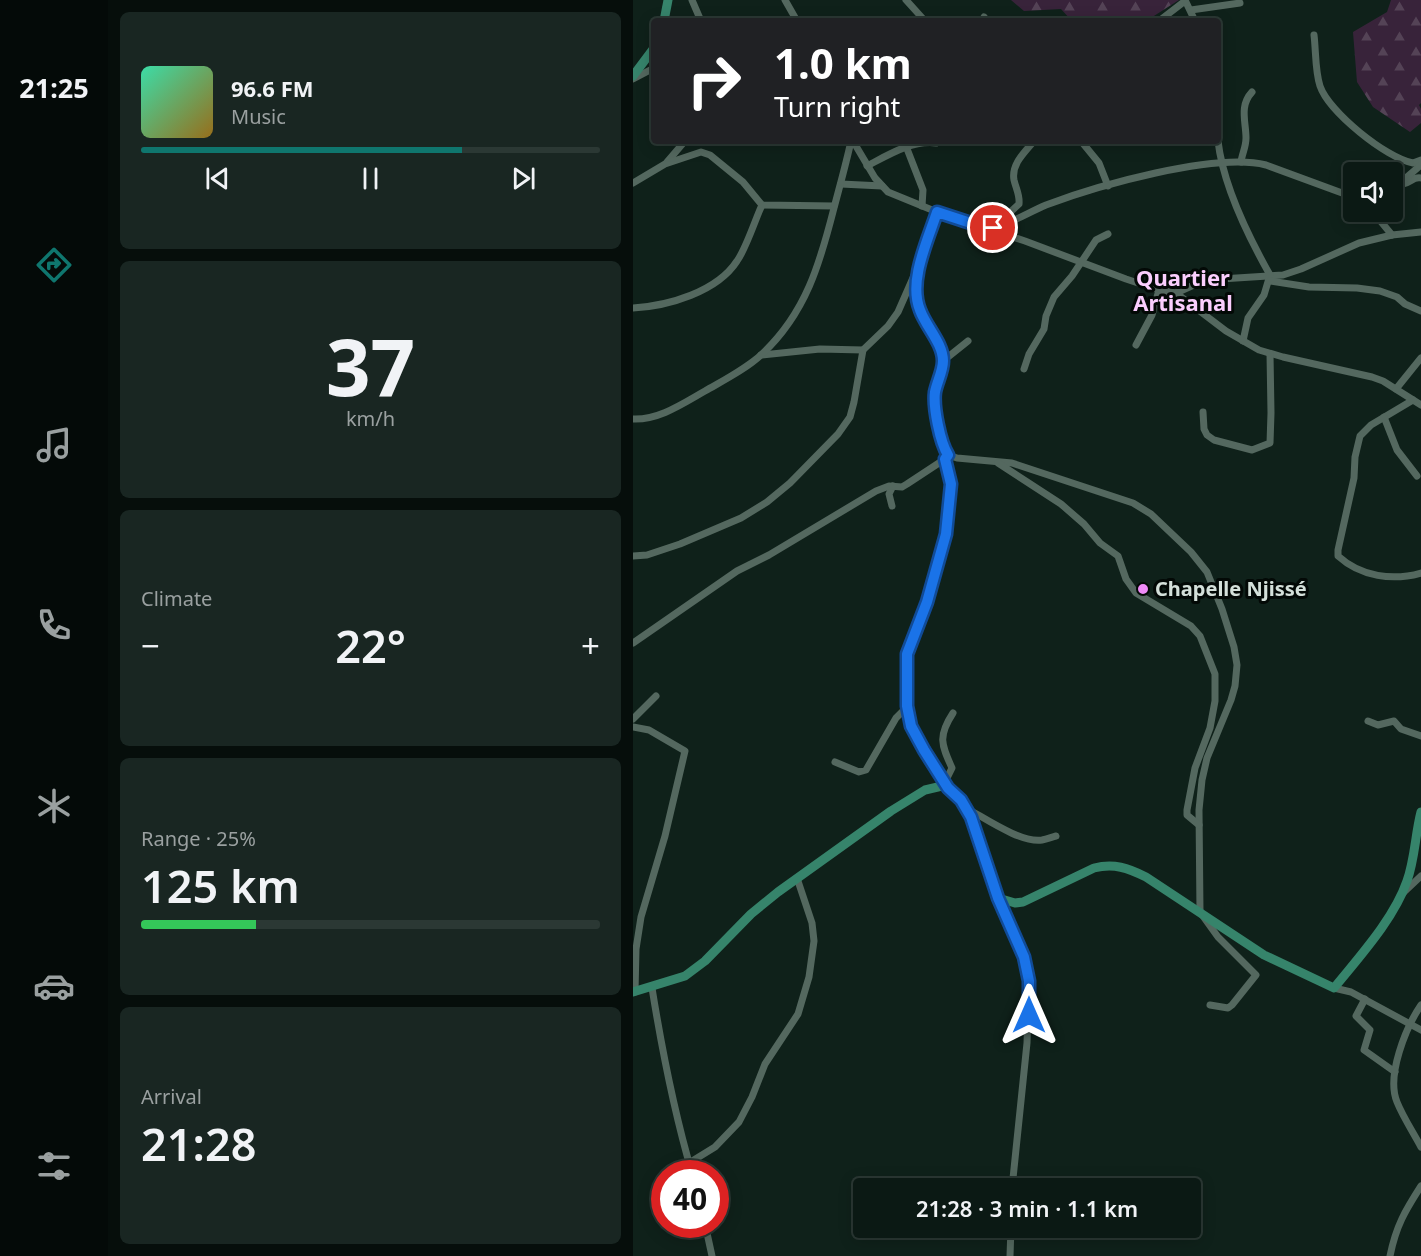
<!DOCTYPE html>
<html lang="en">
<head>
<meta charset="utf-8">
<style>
	:root { --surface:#0b1914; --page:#192622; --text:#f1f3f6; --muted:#9aa0a0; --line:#2b3834; --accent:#0f766e }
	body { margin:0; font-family:"Noto Sans",sans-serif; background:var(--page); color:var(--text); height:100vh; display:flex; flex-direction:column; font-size:22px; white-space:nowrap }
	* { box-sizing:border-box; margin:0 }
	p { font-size:20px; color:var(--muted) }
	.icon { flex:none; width:33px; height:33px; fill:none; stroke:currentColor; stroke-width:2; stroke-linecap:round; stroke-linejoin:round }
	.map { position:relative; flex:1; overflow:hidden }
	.sheet { display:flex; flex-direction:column; gap:12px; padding:12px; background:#060e0b; width:525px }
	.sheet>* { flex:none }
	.hud { position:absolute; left:18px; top:18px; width:570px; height:126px; border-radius:6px; box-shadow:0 3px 15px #0003,0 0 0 2px var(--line); background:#202124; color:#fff; overflow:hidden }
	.fabs { position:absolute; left:710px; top:162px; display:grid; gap:12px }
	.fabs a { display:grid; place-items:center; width:60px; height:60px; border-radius:6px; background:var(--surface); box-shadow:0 3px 15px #0003,0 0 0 2px var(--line); font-size:30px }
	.speed { position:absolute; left:18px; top:1160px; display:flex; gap:12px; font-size:30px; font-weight:700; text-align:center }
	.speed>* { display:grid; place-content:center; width:78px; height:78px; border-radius:50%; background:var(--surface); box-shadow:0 3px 15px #0003,0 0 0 2px var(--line); line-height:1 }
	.speed .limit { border:9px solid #d22; background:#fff; color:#111 }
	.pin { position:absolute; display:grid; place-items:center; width:51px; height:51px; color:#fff; margin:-26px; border:3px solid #fff; border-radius:50%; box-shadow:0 2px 6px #0007 }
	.me { position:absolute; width:66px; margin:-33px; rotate:0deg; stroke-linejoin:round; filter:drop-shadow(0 0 4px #0008) }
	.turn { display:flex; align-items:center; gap:21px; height:126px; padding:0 24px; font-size:27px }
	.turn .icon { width:78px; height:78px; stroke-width:2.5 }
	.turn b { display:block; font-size:42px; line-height:51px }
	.big { font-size:45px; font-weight:600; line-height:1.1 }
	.sheet .tile { flex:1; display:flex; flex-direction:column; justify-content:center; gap:9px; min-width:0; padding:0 21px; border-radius:9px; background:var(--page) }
	.sheet .dial { align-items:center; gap:0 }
	.dial b { font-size:78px; line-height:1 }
	.song { display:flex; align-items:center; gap:18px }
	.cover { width:72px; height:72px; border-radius:9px; background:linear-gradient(135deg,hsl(160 70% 55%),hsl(40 70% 35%)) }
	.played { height:6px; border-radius:3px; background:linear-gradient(90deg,var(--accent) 70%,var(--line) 70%) }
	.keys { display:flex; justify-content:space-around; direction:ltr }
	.heat { display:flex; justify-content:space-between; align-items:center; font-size:33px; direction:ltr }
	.charge { height:9px; border-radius:4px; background:linear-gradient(90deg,#34c759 25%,var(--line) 0) }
	.trip { position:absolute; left:220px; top:1178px; width:348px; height:60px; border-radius:6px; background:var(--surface); box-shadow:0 3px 15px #0003,0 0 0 2px var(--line); font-weight:600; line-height:60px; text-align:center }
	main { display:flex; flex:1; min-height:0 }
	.tab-bar { display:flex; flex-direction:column; width:108px; justify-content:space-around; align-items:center; background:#040a08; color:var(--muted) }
	.tab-bar .icon { width:42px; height:42px }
	.tab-bar .current { color:var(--accent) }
	.tab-bar b { font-size:27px; color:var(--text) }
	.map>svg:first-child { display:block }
	.forest { fill:url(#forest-firs) }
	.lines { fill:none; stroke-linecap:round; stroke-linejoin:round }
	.minor { stroke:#54685f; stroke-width:7 }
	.major { stroke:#36846b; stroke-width:9 }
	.route-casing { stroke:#114b97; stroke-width:15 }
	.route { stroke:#1a73e8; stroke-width:10 }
	.poi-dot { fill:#ef8bf7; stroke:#030906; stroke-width:2 }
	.labels { text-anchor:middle; stroke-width:6; stroke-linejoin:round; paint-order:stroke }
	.poi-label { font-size:20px; font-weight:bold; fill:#d4e0da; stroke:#030906; text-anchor:start }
	.quarter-label { font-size:22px; font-weight:bold; fill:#fbcefe; stroke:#030906 }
</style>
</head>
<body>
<main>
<nav class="tab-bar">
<b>21:25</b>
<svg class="icon current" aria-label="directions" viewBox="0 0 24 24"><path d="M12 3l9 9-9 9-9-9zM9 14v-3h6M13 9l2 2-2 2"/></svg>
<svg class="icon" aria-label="music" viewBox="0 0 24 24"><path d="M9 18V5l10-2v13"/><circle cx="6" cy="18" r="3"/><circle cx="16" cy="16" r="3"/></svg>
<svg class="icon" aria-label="phone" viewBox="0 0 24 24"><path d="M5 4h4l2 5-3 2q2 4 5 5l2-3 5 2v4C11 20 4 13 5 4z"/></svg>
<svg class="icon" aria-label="climate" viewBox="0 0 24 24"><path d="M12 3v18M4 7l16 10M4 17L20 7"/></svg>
<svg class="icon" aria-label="car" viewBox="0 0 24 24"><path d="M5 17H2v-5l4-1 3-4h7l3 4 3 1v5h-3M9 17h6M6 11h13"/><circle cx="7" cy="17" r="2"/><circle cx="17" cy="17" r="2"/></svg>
<svg class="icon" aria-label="filters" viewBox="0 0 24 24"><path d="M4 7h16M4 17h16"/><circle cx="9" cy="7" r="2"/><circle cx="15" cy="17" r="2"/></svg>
</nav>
<section class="sheet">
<div class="tile">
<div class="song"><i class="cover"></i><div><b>96.6 FM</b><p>Music</p></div></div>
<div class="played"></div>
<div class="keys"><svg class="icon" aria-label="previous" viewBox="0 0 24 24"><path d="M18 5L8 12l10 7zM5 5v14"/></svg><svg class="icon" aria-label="pause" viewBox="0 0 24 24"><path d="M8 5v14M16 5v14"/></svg><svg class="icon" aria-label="next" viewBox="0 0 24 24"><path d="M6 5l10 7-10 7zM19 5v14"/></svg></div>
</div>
<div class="tile dial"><b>37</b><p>km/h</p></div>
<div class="tile"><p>Climate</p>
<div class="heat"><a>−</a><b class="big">22°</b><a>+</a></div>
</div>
<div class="tile"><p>Range · 25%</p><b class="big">125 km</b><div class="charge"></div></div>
<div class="tile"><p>Arrival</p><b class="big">21:28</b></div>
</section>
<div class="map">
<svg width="788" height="1256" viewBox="0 0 788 1256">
	<defs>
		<pattern id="forest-firs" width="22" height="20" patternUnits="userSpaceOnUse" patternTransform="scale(1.5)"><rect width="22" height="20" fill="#38233a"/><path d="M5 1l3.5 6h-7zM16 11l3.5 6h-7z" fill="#544356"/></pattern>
	</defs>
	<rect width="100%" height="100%" fill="#0f211a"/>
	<g class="forest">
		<path d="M378,0h168l-33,21h-74l-11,-12 -37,2z"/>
		<path d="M758,0h30v103l-2,2 2,4v14l-11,9 -37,-25 -16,-25 -4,-50 34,-20z"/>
	</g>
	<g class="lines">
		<g class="minor">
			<path d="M59,0l9,21"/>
			<path d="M152,0l12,21"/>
			<path d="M273,0l19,21"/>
			<path d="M552,0l10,21"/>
			<path d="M558,10l49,-7"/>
			<path d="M349,21l2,-4"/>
			<path d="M526,21l26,-20"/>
			<path d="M681,35c2,16 1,36 6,51 9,26 66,72 93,77l8,-3"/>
			<path d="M0,79l21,-11"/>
			<path d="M220,141l22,37 13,14 49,20 88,29 101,38 33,11 17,3 29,-13 78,-5 18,-6 58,-26 33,-8 29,-3"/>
			<path d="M271,141l19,49 -1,16"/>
			<path d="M448,141l18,22 9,23"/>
			<path d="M585,141c5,44 30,95 52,134l-6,20 -16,23 -5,23"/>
			<path d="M34,162l18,-21"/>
			<path d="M608,162c1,-8 5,-15 5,-24 0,-16 -7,-32 6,-46"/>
			<path d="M234,166c21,-11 45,-26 69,-23"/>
			<path d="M0,183l32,-19 36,-12 9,3 33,27 19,23 72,1"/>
			<path d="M208,184l41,2"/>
			<path d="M770,184c7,-1 11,-8 18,-6"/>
			<path d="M759,190l29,-25"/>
			<path d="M304,212c-9,28 -29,69 -17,99 6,16 23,32 23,50 0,10 -6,21 -8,31 -2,15 5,51 13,63l9,3 55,5 121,40 18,11 40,38 16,20 15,37 12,38 3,18 -2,21 -4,14 -24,58 -5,22 -3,30 1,102 18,25 38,38 -24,30 -4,3 -18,-3"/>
			<path d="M740,212l19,23"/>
			<path d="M358,228c20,-4 36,-15 55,-23 50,-19 169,-53 220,-40l87,32"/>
			<path d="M360,228l26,-24c1,-9 -3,-15 -5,-24 -3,-16 11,-28 20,-39"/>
			<path d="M637,281l39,6 48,1 23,3 17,6 8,7 16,7"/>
			<path d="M543,293l50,38 33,19 24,7 89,20 11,4 38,24"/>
			<path d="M0,308c35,-2 84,-16 104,-47 9,-12 18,-41 25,-56"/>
			<path d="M503,345l16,-30 7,-25"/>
			<path d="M128,355l59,-6 43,1"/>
			<path d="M310,361l25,-20"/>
			<path d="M391,369l5,-15 15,-25 2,-13 8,-19 18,-21 24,-36 12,-6"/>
			<path d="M763,389l25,-31"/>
			<path d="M780,400l-42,25 -11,11 -5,21 -1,21 -16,72v6c23,21 55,25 83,17"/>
			<path d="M570,412l1,17 3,6 7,5 38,10 18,-7 1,-30 -1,-59"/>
			<path d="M751,417l13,33 20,26"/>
			<path d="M0,419c26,1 49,-15 72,-28 19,-11 41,-22 57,-37 44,-41 58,-91 72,-146 6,-23 12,-44 17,-67"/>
			<path d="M312,459c17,38 -7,113 -21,151 -5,14 -13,28 -17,43 -4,15 -3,38 0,54 5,32 27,53 41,81"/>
			<path d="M365,463l63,41 23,20 16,19 18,13 8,23 10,14 55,33 9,10 15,38v27l-5,27 -15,40 -8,42v5l12,10"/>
			<path d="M259,506l-3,-12 4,-8"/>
			<path d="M0,556l14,-1 33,-11 61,-26 26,-16 23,-19 48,-49 12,-17 4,-15 9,-52 25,-24 10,-14 18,-41"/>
			<path d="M0,643l104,-72 32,-16 107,-64 13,-5 13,1 5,-3 38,-25 3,-4"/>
			<path d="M0,719l23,-23"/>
			<path d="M735,721l10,4 16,-4 7,8 20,7"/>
			<path d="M0,727l16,3 36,21 -20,85 -24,81 -5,32 -1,43"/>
			<path d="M202,762l24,10 7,-2 30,-52 11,-11"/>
			<path d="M312,782l7,-14c-11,-24 -14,-32 1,-55"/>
			<path d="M333,808c19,10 54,35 76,32 5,-1 10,-3 14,-4"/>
			<path d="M770,893l18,-17"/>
			<path d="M365,898l26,59 5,24 -2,62 -15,145"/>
			<path d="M19,988c10,62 22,124 40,185"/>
			<path d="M701,988l17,4 70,38"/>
			<path d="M732,999l-9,17 14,14 -6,20 31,22"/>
			<path d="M788,1005c-15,22 -35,71 -24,97 6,15 16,30 24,45"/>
			<path d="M56,1163l26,-16 24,-25 13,-25 13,-33 33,-50 11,-37 5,-36 -2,-18 -15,-45"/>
			<path d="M72,1224l7,32"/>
			<path d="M377,1256l1,-29"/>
			<path d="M757,1256c6,-30 15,-45 31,-70"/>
		</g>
		<g class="major">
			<path d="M31,21l4,-21"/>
			<path d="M0,76l21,-28"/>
			<path d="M0,992l52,-16 20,-15 46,-47 27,-22 113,-81 34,-21 17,-4c31,10 46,82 56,112l17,5 8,-1 71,-34c20,-5 34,0 52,9l118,78 70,33c25,-31 60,-69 73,-107 8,-22 8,-46 14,-69"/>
		</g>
	</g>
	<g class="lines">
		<g class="route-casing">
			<path id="route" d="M360,228l-4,1 -52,-17c-9,28 -29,69 -17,98 6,17 23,33 23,51 0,10 -6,21 -8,31 -2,15 5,50 13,63l-3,4 6,25 -5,50 -19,68 -20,52v52l4,20 13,24 24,38 13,12 10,17 27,81 26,59 5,24v34"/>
		</g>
		<use href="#route" class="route"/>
	</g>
	<circle class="poi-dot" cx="510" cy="589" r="6"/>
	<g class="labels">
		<g class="poi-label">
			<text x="522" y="596">Chapelle Njissé</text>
		</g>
		<g class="quarter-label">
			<text x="550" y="286">Quartier<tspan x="550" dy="25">Artisanal</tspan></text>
		</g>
	</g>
</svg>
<div class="fabs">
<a><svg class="icon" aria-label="sound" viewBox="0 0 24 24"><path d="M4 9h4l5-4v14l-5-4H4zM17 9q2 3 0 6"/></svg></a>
</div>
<div class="speed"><div class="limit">40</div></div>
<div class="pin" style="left:360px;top:228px;background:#d93025"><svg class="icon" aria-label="arrive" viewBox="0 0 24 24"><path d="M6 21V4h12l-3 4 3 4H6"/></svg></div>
<svg class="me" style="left:396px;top:1015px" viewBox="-20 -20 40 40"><path d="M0-17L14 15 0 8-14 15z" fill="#1a73e8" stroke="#fff" stroke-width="4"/></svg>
<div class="trip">21:28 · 3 min · 1.1 km</div>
<div class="hud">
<div class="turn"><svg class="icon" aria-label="right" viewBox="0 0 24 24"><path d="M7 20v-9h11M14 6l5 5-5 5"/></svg><div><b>1.0 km</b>Turn right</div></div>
</div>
</div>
</main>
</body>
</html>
